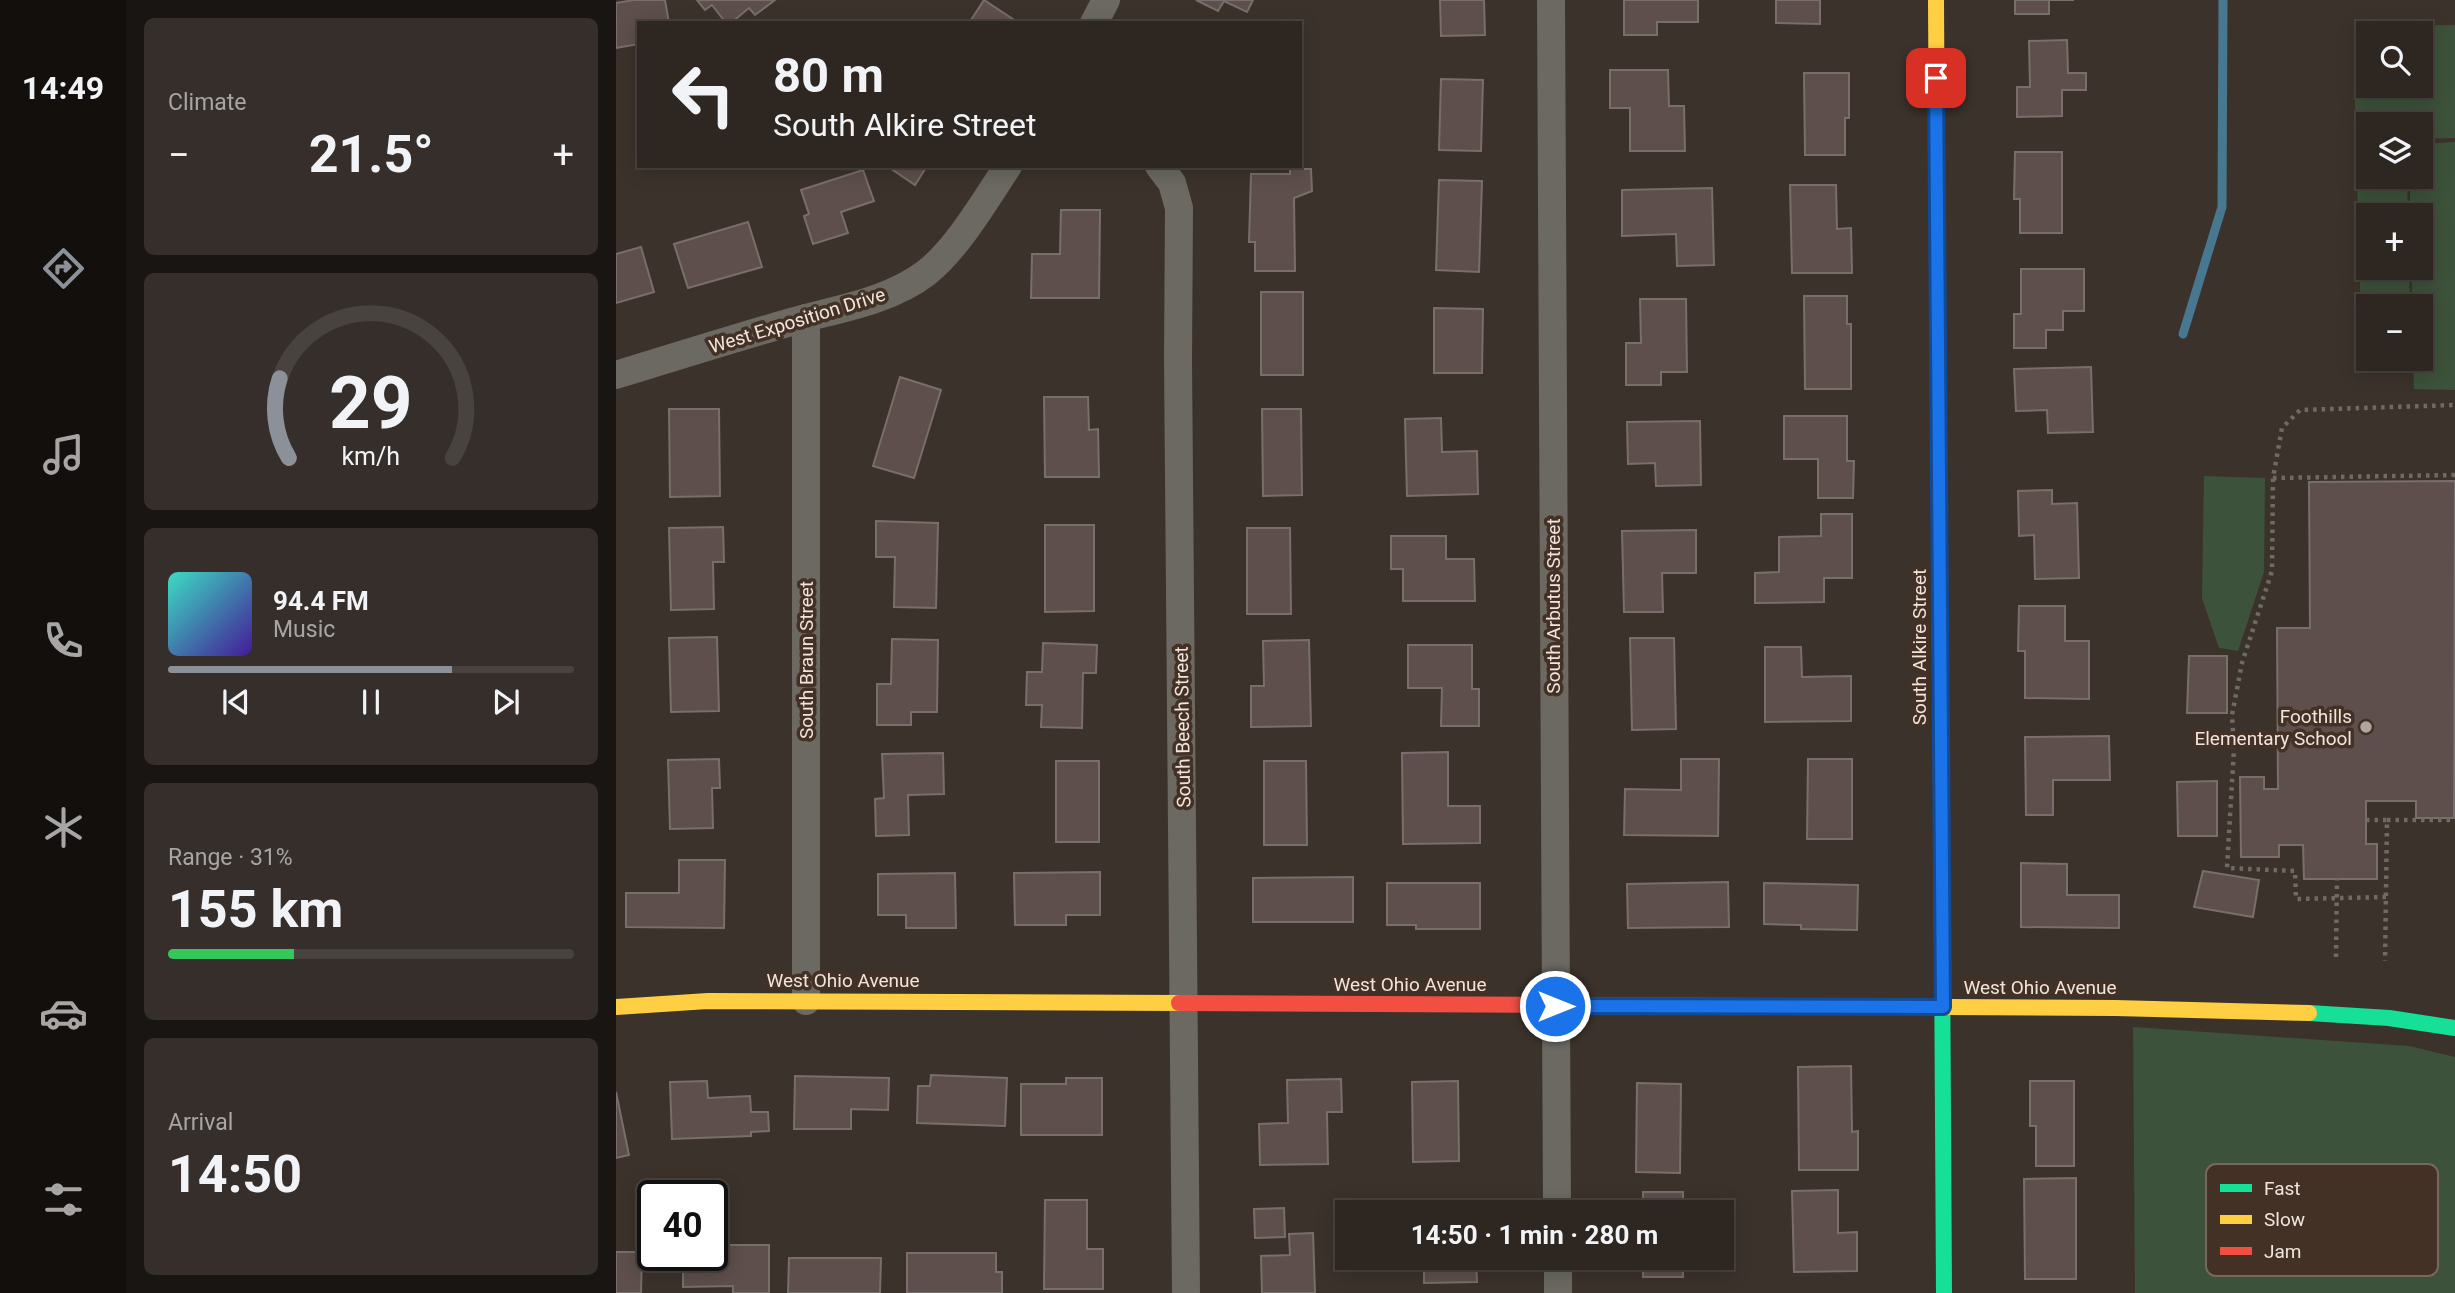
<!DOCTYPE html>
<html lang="en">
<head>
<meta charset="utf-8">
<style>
	:root { --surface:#2d2621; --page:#352e2a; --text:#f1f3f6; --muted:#a7a5a5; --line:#48433f; --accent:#8c9099 }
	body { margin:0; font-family:Roboto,sans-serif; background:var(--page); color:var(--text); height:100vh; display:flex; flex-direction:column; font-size:26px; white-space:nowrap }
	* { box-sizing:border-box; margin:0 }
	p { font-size:23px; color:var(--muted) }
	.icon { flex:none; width:38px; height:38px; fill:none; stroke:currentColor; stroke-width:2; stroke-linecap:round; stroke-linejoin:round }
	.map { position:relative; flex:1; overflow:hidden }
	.drawer { display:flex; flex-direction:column; gap:18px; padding:18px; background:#191512; width:490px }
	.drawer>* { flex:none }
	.guide { position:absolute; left:21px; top:21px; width:665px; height:147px; border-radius:0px; box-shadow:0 4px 18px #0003,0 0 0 2px var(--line); background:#2d2621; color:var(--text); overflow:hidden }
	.controls { position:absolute; left:1740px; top:21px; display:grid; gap:14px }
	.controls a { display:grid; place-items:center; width:77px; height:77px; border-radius:0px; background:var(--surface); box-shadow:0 4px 18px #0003,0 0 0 2px var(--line); font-size:35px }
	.speed { position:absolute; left:21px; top:1180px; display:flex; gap:14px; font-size:35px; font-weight:700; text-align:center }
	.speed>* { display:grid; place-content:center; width:91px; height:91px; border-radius:50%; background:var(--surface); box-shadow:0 4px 18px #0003,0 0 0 2px var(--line); line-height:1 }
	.speed .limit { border:4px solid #111; border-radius:10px; background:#fff; color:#111 }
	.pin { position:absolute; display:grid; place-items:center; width:60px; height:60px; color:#fff; margin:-30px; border-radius:14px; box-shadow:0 4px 10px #0006 }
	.me { position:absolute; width:77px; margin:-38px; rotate:90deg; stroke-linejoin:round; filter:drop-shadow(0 0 5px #0008) }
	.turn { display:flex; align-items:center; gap:24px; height:147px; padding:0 21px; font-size:32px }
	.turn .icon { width:91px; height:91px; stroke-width:2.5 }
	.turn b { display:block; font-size:49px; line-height:60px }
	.big { font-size:52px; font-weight:700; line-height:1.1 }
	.drawer .card { flex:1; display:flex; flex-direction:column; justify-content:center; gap:10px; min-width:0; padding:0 24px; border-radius:10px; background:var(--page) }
	.drawer .dial { align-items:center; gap:0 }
	.dial svg { height:182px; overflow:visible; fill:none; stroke:var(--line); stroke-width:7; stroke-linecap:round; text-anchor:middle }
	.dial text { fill:var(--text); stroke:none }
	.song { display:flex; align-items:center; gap:21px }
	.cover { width:84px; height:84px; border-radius:10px; background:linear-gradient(135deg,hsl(170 70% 55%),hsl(260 70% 35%)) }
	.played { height:7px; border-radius:4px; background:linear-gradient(90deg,var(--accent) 70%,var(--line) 70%) }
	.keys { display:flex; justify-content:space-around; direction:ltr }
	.heat { display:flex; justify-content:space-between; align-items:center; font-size:38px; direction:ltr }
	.charge { height:10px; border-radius:5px; background:linear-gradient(90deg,#34c759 31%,var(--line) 0) }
	.trip { position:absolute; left:719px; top:1200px; width:399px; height:70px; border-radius:0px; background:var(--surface); box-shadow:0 4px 18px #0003,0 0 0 2px var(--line); font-weight:700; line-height:70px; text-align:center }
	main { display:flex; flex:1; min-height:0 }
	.tab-bar { display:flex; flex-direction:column; width:126px; justify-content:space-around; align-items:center; background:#120f0d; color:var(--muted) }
	.tab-bar .icon { width:49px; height:49px }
	.tab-bar .selected { color:var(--accent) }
	.tab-bar b { font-size:32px; color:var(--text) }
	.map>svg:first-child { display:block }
	.green { fill:#3d523a }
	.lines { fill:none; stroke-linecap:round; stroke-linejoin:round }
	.stream { stroke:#487790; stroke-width:9 }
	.building { fill:#5e4f4c; stroke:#786e6b; stroke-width:2 }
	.path { stroke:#6f6a64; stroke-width:4.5; stroke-dasharray:3.5 5; stroke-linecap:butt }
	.street { stroke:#6b6962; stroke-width:28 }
	.fast { stroke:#16e098; stroke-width:16 }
	.slow { stroke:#ffcf43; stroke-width:16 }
	.jam { stroke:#f24e42; stroke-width:16 }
	.route-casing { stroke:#114b97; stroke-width:18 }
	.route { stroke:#1a73e8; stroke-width:12 }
	.poi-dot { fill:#b1a69e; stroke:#433125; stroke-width:2.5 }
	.labels { text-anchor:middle; stroke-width:7; stroke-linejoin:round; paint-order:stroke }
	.street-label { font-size:19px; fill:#f0e4dc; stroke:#433125 }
	.poi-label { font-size:19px; fill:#f0e4dc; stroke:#433125; text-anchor:end }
	.key { fill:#433125; stroke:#77675c; stroke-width:2 }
	.key-label { font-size:19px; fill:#f0e4dc }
</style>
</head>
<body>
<main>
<nav class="tab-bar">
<b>14:49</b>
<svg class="icon selected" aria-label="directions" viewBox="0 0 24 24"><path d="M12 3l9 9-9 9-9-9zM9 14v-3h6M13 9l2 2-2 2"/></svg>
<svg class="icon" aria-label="music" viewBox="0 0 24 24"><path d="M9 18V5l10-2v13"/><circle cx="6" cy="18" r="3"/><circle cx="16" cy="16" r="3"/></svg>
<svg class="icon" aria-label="phone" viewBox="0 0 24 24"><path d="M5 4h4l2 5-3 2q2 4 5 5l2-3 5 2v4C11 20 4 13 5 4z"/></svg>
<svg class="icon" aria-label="climate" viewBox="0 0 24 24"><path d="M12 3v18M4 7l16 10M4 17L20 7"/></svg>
<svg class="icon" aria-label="car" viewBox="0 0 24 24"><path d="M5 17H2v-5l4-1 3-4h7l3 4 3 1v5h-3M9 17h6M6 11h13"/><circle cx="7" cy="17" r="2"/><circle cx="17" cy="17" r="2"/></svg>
<svg class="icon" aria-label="filters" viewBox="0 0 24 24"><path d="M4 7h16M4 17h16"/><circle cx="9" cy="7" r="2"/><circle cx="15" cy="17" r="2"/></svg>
</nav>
<section class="drawer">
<div class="card"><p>Climate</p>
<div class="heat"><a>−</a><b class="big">21.5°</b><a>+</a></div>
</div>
<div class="card dial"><svg viewBox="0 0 100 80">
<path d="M14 69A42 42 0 1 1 86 69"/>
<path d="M14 69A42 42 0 0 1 10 34" stroke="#8c9099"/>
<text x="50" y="56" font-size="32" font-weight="700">29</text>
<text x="50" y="72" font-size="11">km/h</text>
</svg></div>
<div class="card">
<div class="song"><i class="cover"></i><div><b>94.4 FM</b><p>Music</p></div></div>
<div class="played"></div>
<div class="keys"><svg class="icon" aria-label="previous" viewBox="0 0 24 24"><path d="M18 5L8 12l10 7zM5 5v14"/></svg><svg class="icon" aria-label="pause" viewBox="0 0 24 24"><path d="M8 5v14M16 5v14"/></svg><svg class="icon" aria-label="next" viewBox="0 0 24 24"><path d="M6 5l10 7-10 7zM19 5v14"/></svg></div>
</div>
<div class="card"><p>Range · 31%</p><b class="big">155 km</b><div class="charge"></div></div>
<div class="card"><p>Arrival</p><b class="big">14:50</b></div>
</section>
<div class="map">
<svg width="1839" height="1293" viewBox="0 0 1839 1293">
	<rect width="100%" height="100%" fill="#3c322c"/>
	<g class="green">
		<path d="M1839,25v113l-35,1v-15h-52v53h39l1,38h-40v53h41l1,38h-42v18l-7,-4 -6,-218 13,-52v36h52v-53h-48l2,-7z"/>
		<path d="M1839,142v248l-41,-1 -1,-30h7v-53h-8v-38h8v-53h-10v-38h10v-33z"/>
		<path d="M1588,476l61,2 -1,94 -26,79 -19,-3 -17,-50z"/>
		<path d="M1517,1027l276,19 46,11v236h-320z"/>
	</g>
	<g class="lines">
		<path class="stream" d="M1567,334l39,-127 1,-207"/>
	</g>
	<g class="building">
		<path d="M18,0h31l4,23h-30v21l-23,4v-45z"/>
		<path d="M81,0h78l-20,15 -6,-7 -18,15h-5l-14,-18 -7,5z"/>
		<path d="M368,0l35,23h-50z"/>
		<path d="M580,0h57l-6,12 -23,-11 -6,10z"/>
		<path d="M824,0h44l1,35 -44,1z"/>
		<path d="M1008,0h74v22h-41v13h-33z"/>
		<path d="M1160,0h44v24l-44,-1z"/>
		<path d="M1399,0h59h-25v14h-34z"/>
		<path d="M1451,40l1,33h18v17h-24v26l-45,1v-30h13l-1,-46z"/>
		<path d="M994,70h58l1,36h15l1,45h-55v-43h-20z"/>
		<path d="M1188,73h45v45h-4v37h-40z"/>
		<path d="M825,79l42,1 -2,71 -42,-1z"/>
		<path d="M1399,152h47v81h-42v-34h-6z"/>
		<path d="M271,166h40l-12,19z"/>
		<path d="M674,169h21l1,22 -18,7 1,73h-40v-29h-6l2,-68h39z"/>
		<path d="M247,170l11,31 -33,11 7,21 -35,11 -9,-28 5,-2 -8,-24z"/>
		<path d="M823,180l43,1 -3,91 -43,-2z"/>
		<path d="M1174,185h46l1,44 14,-1 1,45h-60z"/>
		<path d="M1096,188l2,77 -37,1 -1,-32 -54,2v-46z"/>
		<path d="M445,210h39l-1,88h-68l1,-44h28z"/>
		<path d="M132,222l14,45 -74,21 -14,-44z"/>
		<path d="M25,247l13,45 -38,11v-49z"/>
		<path d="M1405,269h63v42h-21v19h-17v18h-32v-34h7z"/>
		<rect x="645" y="292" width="42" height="83"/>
		<path d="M1188,296h43v28h4v65h-46z"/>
		<path d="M1024,299h46l1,73h-26v13h-35v-42h15z"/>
		<path d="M818,308l49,1 -1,64h-48z"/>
		<path d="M1475,367l2,65 -45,1 -1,-23 -31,1 -2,-42z"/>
		<path d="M284,377l41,13 -27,88 -41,-12z"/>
		<path d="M428,397h44l1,33 9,-1 1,48h-54z"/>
		<path d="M53,409h50l1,87 -50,1z"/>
		<path d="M646,409h39l1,86 -39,1z"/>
		<path d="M1168,416h63v45h7l-1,37h-35v-39h-34z"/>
		<path d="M825,418l1,34 35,-1 1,43 -71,2 -2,-77z"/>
		<path d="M1084,421l1,64 -45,1 -1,-23 -27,1 -1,-42z"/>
		<path d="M1839,481l-1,337h-38v-17h-50v43h11v35h-73l-1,-34h-24v12h-38l-1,-80h24v12h14l-1,-161h33l-1,-146z"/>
		<path d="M1436,490v14l25,-1 2,75 -44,1 -1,-44 -15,1 -1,-45z"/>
		<path d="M1205,514h31v64h-28v24l-69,1v-30l24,-1v-35l42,-1z"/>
		<path d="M260,521l62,2 -2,85 -42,-1 1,-50h-19z"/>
		<path d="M429,525h49v86l-49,1z"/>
		<path d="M107,527l1,35h-11l1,47 -43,1 -2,-82z"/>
		<path d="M631,528h43l1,86h-44z"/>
		<path d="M1080,530v43h-34l1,39h-39l-2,-81z"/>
		<path d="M775,536h55v23h28l1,42h-72v-32h-12z"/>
		<path d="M1403,606h46v35h24v58l-64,-1v-47h-7z"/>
		<path d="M101,637l2,74 -48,1 -2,-74z"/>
		<path d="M1014,638h44l2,91 -44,1z"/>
		<path d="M276,639l46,1 -1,72h-26v13h-34v-41h14z"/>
		<path d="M693,640l2,86 -60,1v-41h13l-1,-45z"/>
		<path d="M427,643l54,2 -1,28h-13l-1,55 -41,-1 1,-22h-16l1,-33h15z"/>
		<path d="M792,645h64v44h7v37h-38l1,-38h-34z"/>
		<path d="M1149,647h36l1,30 49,-1v45l-86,1z"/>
		<path d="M1573,656h38v57h-40z"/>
		<path d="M1493,736l1,44h-57v35h-27l-1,-78z"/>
		<path d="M832,752v54h32v37l-77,1 -1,-91z"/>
		<path d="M327,753l1,41 -36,1 1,40 -33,1 -1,-37 9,-1 -2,-44z"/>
		<path d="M103,759l1,29h-8l1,40 -43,1 -2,-69z"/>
		<path d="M1065,759h38l-1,77 -94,-1 1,-46 56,1z"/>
		<path d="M1192,759h44v80h-45z"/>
		<rect x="440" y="761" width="43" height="81"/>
		<path d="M648,761h42l1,84h-43z"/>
		<path d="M1601,781v55h-39l-1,-54z"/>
		<path d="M63,860h46l-1,68 -98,-1v-34h53z"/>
		<path d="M1405,863l46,1v31h52v33l-98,-1z"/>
		<path d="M1587,871l56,9 -6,37 -59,-10z"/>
		<path d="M484,872v43h-34v10h-51l-1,-52z"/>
		<path d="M339,873l1,55h-50v-13h-28v-41z"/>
		<path d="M737,877v45h-100v-44z"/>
		<path d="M1112,882l1,45 -101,1 -1,-44z"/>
		<path d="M771,883h93v46h-64v-4h-29z"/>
		<path d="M1148,883l94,2 -1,45 -56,-1v-4l-37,-1z"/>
		<path d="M1235,1066l1,66 6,-1v39h-59l-1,-103z"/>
		<path d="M315,1075l76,3 -2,48 -88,-3 1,-37h12z"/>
		<path d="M179,1076l94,2 -1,32 -37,-1v20h-57z"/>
		<path d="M450,1078h36v57h-81v-51h45z"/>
		<path d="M725,1079l1,33h-15l1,52 -68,1 -1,-41 29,-1 -1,-43z"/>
		<path d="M91,1081l1,17 42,-2 1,16h17l1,19 -18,1v4l-79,3 -2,-57z"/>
		<path d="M842,1081l1,80 -46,1 -1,-80z"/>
		<path d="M1414,1081h44v85h-38v-40h-6z"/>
		<path d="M1021,1083l44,1 -1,89 -44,-1z"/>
		<path d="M0,1092l13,63 -13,3z"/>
		<path d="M1460,1178v101h-51l-1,-100z"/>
		<path d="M1222,1190v43l19,-1v39l-63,1 -2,-81z"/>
		<rect x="1027" y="1192" width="40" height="21"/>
		<path d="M860,1199v14h-53v-13z"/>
		<path d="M429,1200h42v49h16v40h-59z"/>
		<path d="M668,1208l1,29 -30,1 -1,-29z"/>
		<path d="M697,1233l2,60h-53l-1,-37 29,-1 -1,-21z"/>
		<path d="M96,1245h57v48h-36v-7l-50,1v-32h29z"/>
		<path d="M0,1252h26l-1,41h-25z"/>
		<path d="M291,1253h89v19h6v21h-95z"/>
		<path d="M173,1258h92l-1,35h-92z"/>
		<path d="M808,1258h52l1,24 -53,1z"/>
		<rect x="1027" y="1258" width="40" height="19"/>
	</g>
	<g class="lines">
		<g class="path">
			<path d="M1657,478l182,-3"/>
			<path d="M1750,820h21l-2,141"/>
			<path d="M1771,820h68"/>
			<path d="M1770,897l-90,2 -1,-28 -68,-3 7,-119 -2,-34 10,-52 30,-92 1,-93 9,-50 18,-18 155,-5"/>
			<path d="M1720,957l1,-78"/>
		</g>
		<g class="street">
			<path d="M935,0l6,1213"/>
			<path d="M478,23l12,-23"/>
			<path d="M543,166l13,17 7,25 -1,152 8,933"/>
			<path d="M190,318v683"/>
			<path d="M0,375c58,-18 116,-36 175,-53 45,-13 97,-20 135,-49 31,-24 60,-74 82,-107"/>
			<path d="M942,1258v35"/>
		</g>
		<g class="fast">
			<path d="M1326,947l2,346"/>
			<path d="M1693,1013l80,5 66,10"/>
		</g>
		<g class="slow">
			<path d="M1320,0l2,361"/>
			<path d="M1153,1006l346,2 194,5"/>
			<path d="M0,1007l92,-6 471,2"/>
		</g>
		<g class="jam">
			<path d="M1322,361l4,586"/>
			<path d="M563,1003l590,3"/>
		</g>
	</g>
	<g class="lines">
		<g class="route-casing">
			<path id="route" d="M939,1006l388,1 -7,-929"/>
		</g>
		<use href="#route" class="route"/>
	</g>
	<circle class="poi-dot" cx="1750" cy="727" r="7"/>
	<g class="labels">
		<g class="street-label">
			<text transform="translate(181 320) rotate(-17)" y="7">West Exposition Drive</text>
			<text transform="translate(937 606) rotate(-90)" y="7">South Arbutus Street</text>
			<text transform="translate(1303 647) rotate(-90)" y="7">South Alkire Street</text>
			<text transform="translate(190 660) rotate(-90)" y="7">South Braun Street</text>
			<text transform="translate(566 727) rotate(-91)" y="7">South Beech Street</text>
			<text x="227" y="987">West Ohio Avenue</text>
			<text x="794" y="991">West Ohio Avenue</text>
			<text x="1424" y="994">West Ohio Avenue</text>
		</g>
		<g class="poi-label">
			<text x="1736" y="723">Foothills<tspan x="1736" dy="22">Elementary School</tspan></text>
		</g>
	</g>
	<rect x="1590" y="1164" width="232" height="112" rx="10" class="key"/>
	<rect x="1604" y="1184" width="32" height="8" fill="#16e098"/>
	<rect x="1604" y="1215" width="32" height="9" fill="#ffcf43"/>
	<rect x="1604" y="1247" width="32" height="8" fill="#f24e42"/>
	<g class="key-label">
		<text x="1648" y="1195">Fast</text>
		<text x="1648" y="1226">Slow</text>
		<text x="1648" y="1258">Jam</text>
	</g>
</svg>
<div class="controls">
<a><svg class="icon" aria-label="search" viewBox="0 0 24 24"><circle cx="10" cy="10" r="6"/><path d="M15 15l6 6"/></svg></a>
<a><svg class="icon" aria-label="layers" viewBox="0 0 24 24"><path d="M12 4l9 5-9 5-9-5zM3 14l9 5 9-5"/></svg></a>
<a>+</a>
<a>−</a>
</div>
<div class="speed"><div class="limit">40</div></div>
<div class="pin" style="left:1320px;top:78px;background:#d93025"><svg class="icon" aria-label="arrive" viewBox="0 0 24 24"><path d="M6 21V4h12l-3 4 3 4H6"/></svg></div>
<svg class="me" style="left:939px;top:1006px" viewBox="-20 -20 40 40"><circle r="17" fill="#1a73e8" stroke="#fff" stroke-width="3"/><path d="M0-11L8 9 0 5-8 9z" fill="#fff"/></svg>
<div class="trip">14:50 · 1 min · 280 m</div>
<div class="guide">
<div class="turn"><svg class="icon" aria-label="left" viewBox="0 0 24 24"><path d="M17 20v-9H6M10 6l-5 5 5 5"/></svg><div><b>80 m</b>South Alkire Street</div></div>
</div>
</div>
</main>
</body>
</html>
